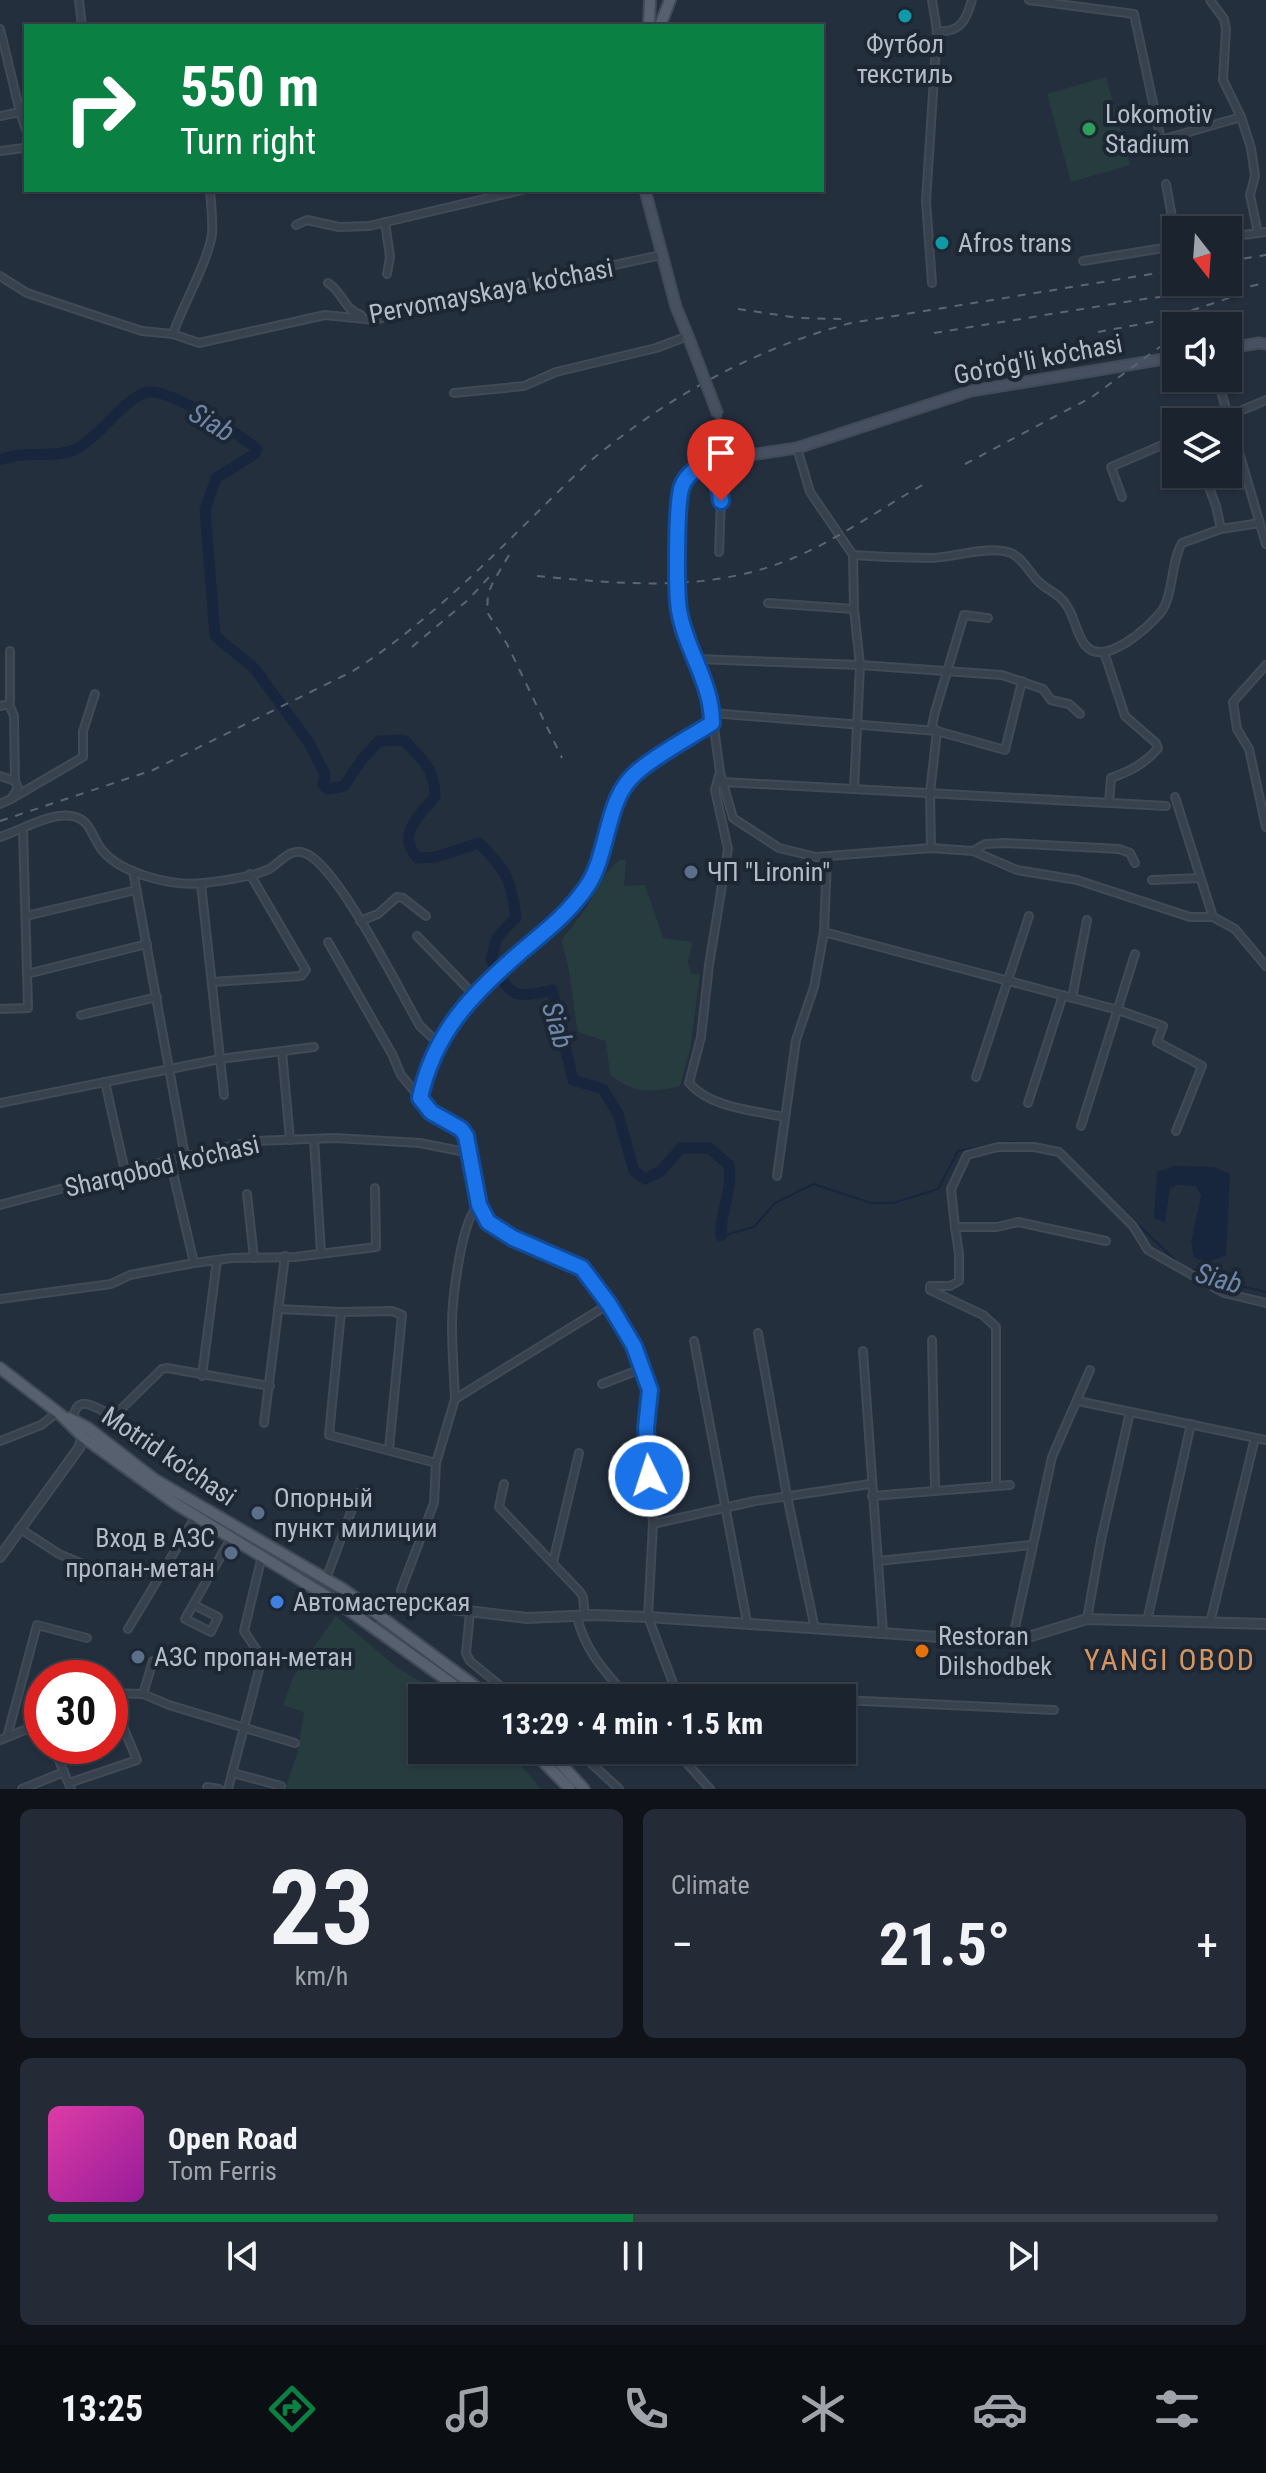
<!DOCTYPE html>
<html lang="en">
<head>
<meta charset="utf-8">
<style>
	:root { --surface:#1b232e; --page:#242b36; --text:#f1f3f6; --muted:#a0a4aa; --line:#39404a; --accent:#0b8043 }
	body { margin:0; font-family:"Roboto Condensed",sans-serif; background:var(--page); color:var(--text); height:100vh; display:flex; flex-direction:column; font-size:30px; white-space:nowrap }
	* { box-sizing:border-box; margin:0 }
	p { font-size:26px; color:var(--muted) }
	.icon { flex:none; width:44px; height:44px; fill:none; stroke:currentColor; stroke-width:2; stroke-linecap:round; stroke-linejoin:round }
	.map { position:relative; height:1789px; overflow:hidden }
	.details { display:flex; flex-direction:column; gap:20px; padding:20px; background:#0f1319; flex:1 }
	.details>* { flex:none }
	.banner { position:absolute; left:24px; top:24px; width:800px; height:168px; border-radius:0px; box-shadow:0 2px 6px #0004,0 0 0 2px var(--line); background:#0b8043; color:#fff; overflow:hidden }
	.needle { width:52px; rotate:163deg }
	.tools { position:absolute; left:1162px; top:216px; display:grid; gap:16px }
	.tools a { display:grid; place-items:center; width:80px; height:80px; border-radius:0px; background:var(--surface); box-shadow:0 2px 6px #0004,0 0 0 2px var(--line); font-size:40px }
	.speed { position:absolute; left:24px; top:1660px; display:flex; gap:16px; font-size:40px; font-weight:700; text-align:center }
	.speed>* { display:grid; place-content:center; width:104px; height:104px; border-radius:50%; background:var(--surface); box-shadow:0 2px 6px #0004,0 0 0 2px var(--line); line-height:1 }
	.speed .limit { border:12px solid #d22; background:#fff; color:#111 }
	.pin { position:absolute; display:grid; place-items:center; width:68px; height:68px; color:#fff; margin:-82px -34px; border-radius:50% 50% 50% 0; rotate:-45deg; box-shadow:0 0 8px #0007 }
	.pin .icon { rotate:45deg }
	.me { position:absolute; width:88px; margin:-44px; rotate:356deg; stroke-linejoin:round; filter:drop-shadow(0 0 6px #0008) }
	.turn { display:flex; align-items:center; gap:28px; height:168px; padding:0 24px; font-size:36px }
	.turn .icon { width:104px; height:104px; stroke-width:2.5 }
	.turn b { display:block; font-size:56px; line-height:68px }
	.big { font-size:60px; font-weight:700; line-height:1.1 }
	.details .card { flex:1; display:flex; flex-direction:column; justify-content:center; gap:12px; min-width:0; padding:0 28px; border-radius:12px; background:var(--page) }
	.details .dial { align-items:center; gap:0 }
	.dial b { font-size:104px; line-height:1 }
	.song { display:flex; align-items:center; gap:24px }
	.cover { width:96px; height:96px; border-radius:12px; background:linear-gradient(135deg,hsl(320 70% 55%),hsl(300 70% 35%)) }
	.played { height:8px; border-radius:4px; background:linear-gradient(90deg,var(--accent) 50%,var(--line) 50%) }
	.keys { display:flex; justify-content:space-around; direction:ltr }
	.heat { display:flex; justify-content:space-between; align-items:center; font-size:44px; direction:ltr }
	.details .tiles { flex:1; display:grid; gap:20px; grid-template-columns:1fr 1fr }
	.card:last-child { grid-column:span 2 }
	.trip { position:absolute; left:408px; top:1684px; width:448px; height:80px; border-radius:0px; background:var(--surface); box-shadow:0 2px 6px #0004,0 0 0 2px var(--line); font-weight:700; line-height:80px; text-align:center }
	.tabs { display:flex; height:128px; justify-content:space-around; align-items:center; background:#0b0e12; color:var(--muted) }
	.tabs .icon { width:56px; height:56px }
	.tabs .selected { color:var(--accent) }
	.tabs b { font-size:36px; color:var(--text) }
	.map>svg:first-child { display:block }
	.green { fill:#263c3f }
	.water { fill:#17263c }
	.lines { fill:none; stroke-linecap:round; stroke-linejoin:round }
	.stream { stroke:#17263c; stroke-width:2 }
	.river { stroke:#17263c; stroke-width:11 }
	.minor-casing { stroke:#414a57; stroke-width:10 }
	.tertiary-casing { stroke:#414a57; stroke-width:12 }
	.secondary-casing { stroke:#414a57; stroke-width:13 }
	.primary-casing { stroke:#414a57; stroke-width:14 }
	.minor { stroke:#38414e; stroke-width:6 }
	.tertiary { stroke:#38414e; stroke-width:8 }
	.secondary { stroke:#465061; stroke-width:9 }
	.primary { stroke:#56606e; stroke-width:10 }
	.rail { stroke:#5a6575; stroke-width:2; stroke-dasharray:8 8; stroke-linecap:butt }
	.secondary-bridge-casing { stroke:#414a57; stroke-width:13; stroke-linecap:butt }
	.secondary-bridge { stroke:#465061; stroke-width:9 }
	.route-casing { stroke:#114b97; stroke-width:20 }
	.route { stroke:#1a73e8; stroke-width:14 }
	.culture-dot { fill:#0f9aa8; stroke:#1d2633; stroke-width:3 }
	.leisure-dot { fill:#2e9e5b; stroke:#1d2633; stroke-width:3 }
	.service-dot { fill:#5c6f8a; stroke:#1d2633; stroke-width:3 }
	.shop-dot { fill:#3f7fe0; stroke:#1d2633; stroke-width:3 }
	.food-dot { fill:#e8710a; stroke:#1d2633; stroke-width:3 }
	.labels { text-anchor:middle; stroke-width:8; stroke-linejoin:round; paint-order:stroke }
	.poi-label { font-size:26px; fill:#b4bcc9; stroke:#1d2633; text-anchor:start }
	.street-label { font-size:26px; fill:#b4bcc9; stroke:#1d2633 }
	.water-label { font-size:28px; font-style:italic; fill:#6d86a8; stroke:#1d2633 }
	.quarter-label { font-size:30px; letter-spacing:2px; fill:#d59563; stroke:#1d2633 }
</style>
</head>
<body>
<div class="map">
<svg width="1266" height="1789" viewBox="0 0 1266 1789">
	<rect width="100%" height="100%" fill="#242f3e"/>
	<g class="green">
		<path d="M1106,77l24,88 -59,17 -24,-88z"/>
		<path d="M620,860h6l-2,26 21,-1 18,53 29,4 -4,20 3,12h9l-10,75 -10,37c-29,7 -45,8 -70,-11l-4,-34 -28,-9c-6,-30 -6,-63 -17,-91 9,-12 20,-25 28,-38 9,-17 15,-31 31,-43z"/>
		<path d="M336,1616l64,54 51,28h-29v52h87l32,39h-256l13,-38 6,-39 -21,-7 10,-28z"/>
	</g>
	<path class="water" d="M1174,1166l40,1 16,7 -4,81c-12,6 -20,9 -32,2l-3,-15 10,-47 -5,-9 -19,-1 -7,3 -5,34 -11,-4 3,-46z"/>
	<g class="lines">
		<g class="stream">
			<path d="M1046,1146l16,5"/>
			<path d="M1066,1155l111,107"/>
			<path d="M721,1236l33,-9 21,-24 38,-19 58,19h22l45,-14 20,-38 52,-9 17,2"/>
			<path d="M1188,1269l22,4 22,11 34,8"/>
		</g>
		<path class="river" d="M0,460c25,-11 55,0 78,-12 19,-11 33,-31 50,-45 5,-4 15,-11 22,-11 22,-2 88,42 107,57l-2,5 -39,24 -11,32 10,126 39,32 54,73 17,33 -2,11 5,4 16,-3 19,-28 16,-17 25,-1c18,20 31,28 31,57 -15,17 -40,39 -17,61l18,-1 43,-14c27,27 32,36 37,74l-19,21 -6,22c20,35 19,40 61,30l21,90 30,9 15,25 16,57 11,8 16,-8 20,-23h28l20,17c4,25 -9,46 -8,71"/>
		<g class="minor-casing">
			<g id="minor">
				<path d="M79,0l3,26"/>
				<path d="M932,0l5,31 -11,170 6,82"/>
				<path d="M1029,0l105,14 27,126 80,-23"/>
				<path d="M1210,0l14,19 2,10 -3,51 18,37 10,31 4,28 -5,19 8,38"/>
				<path d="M0,29l20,83 -20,4"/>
				<path d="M937,31c24,2 29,-11 35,-31"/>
				<path d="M20,112l6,18"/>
				<path d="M0,151l24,-3 2,-3"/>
				<path d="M1166,184l10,55"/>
				<path d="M385,222l5,35 -3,17"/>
				<path d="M296,225l11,-5 32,7 30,-1 153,-36"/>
				<path d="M1228,237l38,-5"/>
				<path d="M1083,261l93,-15"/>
				<path d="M0,276l27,17 60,20 55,18 31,3 26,9 126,-28 50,5 34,-11 252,-54"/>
				<path d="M328,283c15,9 15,26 33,32"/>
				<path d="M173,334c10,-30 35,-72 39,-100 1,-14 -1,-30 -2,-44"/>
				<path d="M1217,378l49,166"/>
				<path d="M454,393l70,-7 32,-14 100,-24 32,-12"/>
				<path d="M1214,422l52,-22"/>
				<path d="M716,446l-34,39 -4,77 1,48 7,27 14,29 12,47 8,59 13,46 46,30 37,9 115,-9 42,3 44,19 60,10 113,37h23l22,12 31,37"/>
				<path d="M797,448l13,44 43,63c26,2 53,3 79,3 24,-1 57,-13 79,-5 11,5 17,17 25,26 10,12 23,13 31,27 8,12 9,27 18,39 19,23 63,-17 76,-33 12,-15 10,-51 21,-69l39,-14 39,-6"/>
				<path d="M715,460l6,41 -2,51"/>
				<path d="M701,464l24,-5"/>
				<path d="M1204,474l12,32 5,23"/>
				<path d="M1122,497l-11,-30 65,-28"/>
				<path d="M853,555l1,54 6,56 -6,124"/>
				<path d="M768,603l86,6"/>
				<path d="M1104,652l21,64 31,27 2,5c-13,16 -28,23 -47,30l-2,25"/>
				<path d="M697,659l163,6 142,10 41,14 8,11 18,4 11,10"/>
				<path d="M1266,665l-33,37 4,27 12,20 17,78"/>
				<path d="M9,704l5,12 1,65"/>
				<path d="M0,706l9,-2 1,-3v-50"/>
				<path d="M712,713l225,18 68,19 17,-69"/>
				<path d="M712,723c-21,14 -65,37 -81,55 -25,26 -23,76 -43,107 -19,28 -44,48 -69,69 -48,40 -86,81 -99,144l11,14 30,17 5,7 13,69 9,17 25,16 69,30 27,36 25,42 16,44 -4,38 7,96 -5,93 28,74 133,7"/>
				<path d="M719,775l-4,15 13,59 -19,116 -8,72 -12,46c22,25 63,27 95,34"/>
				<path d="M0,776l15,5 3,7 -7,11 -11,5"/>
				<path d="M723,782l443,24"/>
				<path d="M1175,797l38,120"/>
				<path d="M11,799l72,-42v-26l12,-37"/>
				<path d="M0,837c22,-7 53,-27 76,-20 15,5 17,22 26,33 19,24 72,37 102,33 16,-2 52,-7 65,-14 12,-7 22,-23 38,-15 33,16 92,136 113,172l18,17"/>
				<path d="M931,848l-1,-55 7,-62 -5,-5 3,-14 29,-97 24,3"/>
				<path d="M973,851l12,-7 21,-1 113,6 11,4 5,10"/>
				<path d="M827,858l-3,74 294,78 45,16 -6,16 45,24 -26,65"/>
				<path d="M133,871l52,285"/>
				<path d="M1152,880l48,-2"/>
				<path d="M201,884l23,211"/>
				<path d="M26,916l110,-26"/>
				<path d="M360,921l18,-7 19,-17 6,1 23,18"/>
				<path d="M417,936l57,59"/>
				<path d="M328,942l64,112 9,21 19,23"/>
				<path d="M27,974l120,-30"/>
				<path d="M213,982l88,-6 5,-6 -56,-96"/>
				<path d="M1072,998l15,-78"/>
				<path d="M0,1009l28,-1 -5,-178"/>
				<path d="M81,1015l76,-18"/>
				<path d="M282,1051l8,89"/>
				<path d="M976,1077l53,-161"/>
				<path d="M105,1082l20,89"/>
				<path d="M0,1103l220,-44 94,-12"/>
				<path d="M1028,1103l35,-108"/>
				<path d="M1081,1126l54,-172"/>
				<path d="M314,1139l7,114"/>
				<path d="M170,1160l24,103"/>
				<path d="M777,1176l19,-136 18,-53 10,-55"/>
				<path d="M247,1194l7,64"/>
				<path d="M0,1205l170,-45 85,-19 80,-3 85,5 50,10"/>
				<path d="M955,1227l-4,-38 16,-34 31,-8h36l25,5 74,74 15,24 76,43 42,10"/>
				<path d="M0,1299l111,-15 19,-9 64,-12 38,-5 63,-1 81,-10 -1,-59"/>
				<path d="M278,1309l63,3 51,-1 10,4 -13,134"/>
				<path d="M341,1312l-12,123 107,28"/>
				<path d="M758,1333l29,163 28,133"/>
				<path d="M932,1340l3,150"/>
				<path d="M694,1341l53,281"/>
				<path d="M863,1351l20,282"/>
				<path d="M202,1376l15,-116"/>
				<path d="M602,1384l39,-15"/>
				<path d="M455,1399c-1,-25 -3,-50 -3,-74 0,-23 9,-107 27,-120"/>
				<path d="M1078,1401l188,39"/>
				<path d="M73,1420c3,-29 23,-12 38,-5l5,-1 46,-45 5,-1 103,18"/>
				<path d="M264,1423l21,-167"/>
				<path d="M0,1441l41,-16 17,-13"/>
				<path d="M504,1484l-5,23 81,85 3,5 2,19"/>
				<path d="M996,1485v-158l-13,-12 -53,-25v-4h20l9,-5v-27l-4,-27h42l21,-5 88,19"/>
				<path d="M872,1496l138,-11"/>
				<path d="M653,1524l102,-23 115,-17"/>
				<path d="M19,1528l40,26 29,12"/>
				<path d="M878,1561l153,-16"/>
				<path d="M553,1562l26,-109"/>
				<path d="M326,1579l32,-86"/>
				<path d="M402,1603l-1,-13 33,-87 2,-40 19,-64 154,-95"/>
				<path d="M194,1605l24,12 -7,15 -26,-13 46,-81"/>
				<path d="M470,1612l-4,41 4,8 45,37"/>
				<path d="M577,1617c9,36 28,54 51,81"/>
				<path d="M1087,1619l14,-79 29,-128"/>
				<path d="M1147,1621l44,-197"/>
				<path d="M1210,1623l45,-185"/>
				<path d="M128,1629l68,-113"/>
				<path d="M1012,1642l40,-185 38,-87"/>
				<path d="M110,1693l33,1 26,11 126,38"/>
				<path d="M143,1694l10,-33"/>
				<path d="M511,1694l103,4"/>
				<path d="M842,1700l212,10"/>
				<path d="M7,1737l30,-112 50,13"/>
				<path d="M0,1740l42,-17"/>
				<path d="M53,1746l18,43"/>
				<path d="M577,1750l42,39"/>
				<path d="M675,1750l35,39"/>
				<path d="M233,1773l48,13 -1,3"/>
				<path d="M69,1783l68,-23 -27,-64"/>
				<path d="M207,1787l12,2"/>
				<path d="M22,1789l42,-17"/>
				<path d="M228,1789l34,-131 -18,-27 18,-75"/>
			</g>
		</g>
		<g class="tertiary-casing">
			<g id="tertiary">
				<path d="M0,1557l79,-109 4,-11"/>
				<path d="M370,1624l7,-10 25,-11 125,15 68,-3 53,2 364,25 75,-23 179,5"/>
			</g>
		</g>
		<g class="secondary-casing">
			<g id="secondary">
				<path d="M645,190l31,117 12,29"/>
				<path d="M1228,348l31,-5 7,1"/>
				<circle cx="729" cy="447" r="12"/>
				<path d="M736,457l61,-9 174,-57 205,-34"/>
			</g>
		</g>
		<g class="primary-casing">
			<g id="primary">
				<path d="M649,26l1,-26"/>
				<path d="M660,26l10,-26"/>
				<path d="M0,1368l60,46 23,23 93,67 167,102 129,92"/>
				<path d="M69,1418l19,10 66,51 189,110 148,109"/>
				<path d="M532,1750l38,39"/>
				<path d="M548,1750l36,39"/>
			</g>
		</g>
		<use href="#minor" class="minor"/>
		<use href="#tertiary" class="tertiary"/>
		<use href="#secondary" class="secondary"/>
		<use href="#primary" class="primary"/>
		<g class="rail">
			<path d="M1228,261l38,-6"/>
			<path d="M738,309l61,9 42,1"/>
			<path d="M1098,332l65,-12 69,-23"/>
			<path d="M934,333l216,-35 77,-7 39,-8"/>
			<path d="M965,464l127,-67 84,-62"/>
			<path d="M509,555l-16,27 -5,12 -1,18 20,32 55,114"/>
			<path d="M537,576c86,8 171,17 254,-17 46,-19 89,-50 133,-75"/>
			<path d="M412,647l56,-47 23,-25"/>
			<path d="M0,821l153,-51 200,-99c88,-56 160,-137 236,-209 77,-64 164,-113 262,-139l325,-53"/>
		</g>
		<g class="secondary-bridge-casing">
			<path id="secondary-bridge" d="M688,336l30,79"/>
		</g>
		<use href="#secondary-bridge" class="secondary-bridge"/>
	</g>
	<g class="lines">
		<g class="route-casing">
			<path id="route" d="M649,1476l-3,-48 4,-38 -16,-44 -25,-42 -27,-36 -69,-30 -25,-16 -9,-17 -13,-69 -5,-7 -30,-17 -11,-14c14,-66 53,-105 103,-148 24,-20 47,-38 65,-65 20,-31 18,-81 43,-107 16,-18 60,-41 81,-55 0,-41 -27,-74 -33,-113 -3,-18 -3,-110 3,-124 5,-13 20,-23 33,-26l6,41"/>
		</g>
		<use href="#route" class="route"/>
	</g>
	<g class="culture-dot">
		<circle cx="905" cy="16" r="8"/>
		<circle cx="942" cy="243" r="8"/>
	</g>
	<circle class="leisure-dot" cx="1089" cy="129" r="8"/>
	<g class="service-dot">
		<circle cx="691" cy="872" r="8"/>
		<circle cx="258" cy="1513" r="8"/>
		<circle cx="231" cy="1553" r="8"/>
		<circle cx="138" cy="1657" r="8"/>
	</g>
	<circle class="shop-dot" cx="277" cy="1602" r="8"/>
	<circle class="food-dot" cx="922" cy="1651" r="8"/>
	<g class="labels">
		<g class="poi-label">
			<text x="905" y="53" text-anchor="middle">Футбол<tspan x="905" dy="30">текстиль</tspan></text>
			<text x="1105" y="123">Lokomotiv<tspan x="1105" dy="30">Stadium</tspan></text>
			<text x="958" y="252">Afros trans</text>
			<text x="707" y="881">ЧП "Lironin"</text>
			<text x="274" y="1507">Опорный<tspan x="274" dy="30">пункт милиции</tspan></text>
			<text x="215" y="1547" text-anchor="end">Вход в АЗС<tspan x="215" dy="30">пропан-метан</tspan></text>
			<text x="293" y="1611">Автомастерская</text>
			<text x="938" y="1645">Restoran<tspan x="938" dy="30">Dilshodbek</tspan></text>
			<text x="154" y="1666">АЗС пропан-метан</text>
		</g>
		<g class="street-label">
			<text transform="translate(491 291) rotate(-11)" y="9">Pervomayskaya ko'chasi</text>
			<text transform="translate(1038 359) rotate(-11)" y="9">Go'ro'g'li ko'chasi</text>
			<text transform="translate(162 1166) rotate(-13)" y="9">Sharqobod ko'chasi</text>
			<text transform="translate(169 1456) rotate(34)" y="9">Motrid ko'chasi</text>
		</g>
		<g class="water-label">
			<text transform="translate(212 422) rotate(31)" y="10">Siab</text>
			<text transform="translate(558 1025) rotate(73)" y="10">Siab</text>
			<text transform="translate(1219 1278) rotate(16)" y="10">Siab</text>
		</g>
		<g class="quarter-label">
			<text x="1170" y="1670">YANGI OBOD</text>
		</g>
	</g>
</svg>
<div class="tools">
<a><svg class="needle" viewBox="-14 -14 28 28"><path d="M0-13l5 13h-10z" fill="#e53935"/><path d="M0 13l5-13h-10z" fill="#a0a4aa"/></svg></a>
<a><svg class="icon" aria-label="sound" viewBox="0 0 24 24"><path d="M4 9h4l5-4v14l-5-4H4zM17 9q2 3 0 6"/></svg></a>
<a><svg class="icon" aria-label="layers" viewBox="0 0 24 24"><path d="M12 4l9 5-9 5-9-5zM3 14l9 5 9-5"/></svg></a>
</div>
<div class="speed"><div class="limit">30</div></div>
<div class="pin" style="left:721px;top:501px;background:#d93025"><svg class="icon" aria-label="arrive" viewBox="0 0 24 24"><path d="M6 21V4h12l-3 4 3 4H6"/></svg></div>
<svg class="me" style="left:649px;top:1476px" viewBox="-20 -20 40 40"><circle r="17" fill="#1a73e8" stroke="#fff" stroke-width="3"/><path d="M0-11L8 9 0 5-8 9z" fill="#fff"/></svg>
<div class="trip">13:29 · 4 min · 1.5 km</div>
<div class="banner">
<div class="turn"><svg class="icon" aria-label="right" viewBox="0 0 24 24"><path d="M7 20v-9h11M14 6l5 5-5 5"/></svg><div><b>550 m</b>Turn right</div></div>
</div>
</div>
<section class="details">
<div class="tiles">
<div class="card dial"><b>23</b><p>km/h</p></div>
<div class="card"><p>Climate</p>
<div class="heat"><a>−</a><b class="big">21.5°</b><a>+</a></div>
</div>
<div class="card">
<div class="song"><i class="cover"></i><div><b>Open Road</b><p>Tom Ferris</p></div></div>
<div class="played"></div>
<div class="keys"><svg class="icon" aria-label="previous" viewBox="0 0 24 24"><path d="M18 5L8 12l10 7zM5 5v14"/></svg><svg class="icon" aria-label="pause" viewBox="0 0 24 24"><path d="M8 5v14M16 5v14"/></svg><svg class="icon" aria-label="next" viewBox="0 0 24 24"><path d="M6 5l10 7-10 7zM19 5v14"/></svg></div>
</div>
</div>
</section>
<nav class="tabs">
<b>13:25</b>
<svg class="icon selected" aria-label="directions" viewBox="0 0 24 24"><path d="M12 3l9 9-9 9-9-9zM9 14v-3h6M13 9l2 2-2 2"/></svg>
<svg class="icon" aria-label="music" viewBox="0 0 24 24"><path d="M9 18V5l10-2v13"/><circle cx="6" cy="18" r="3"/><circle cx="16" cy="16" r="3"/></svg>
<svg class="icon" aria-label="phone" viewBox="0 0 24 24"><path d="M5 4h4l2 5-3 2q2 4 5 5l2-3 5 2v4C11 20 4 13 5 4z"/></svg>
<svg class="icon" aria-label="climate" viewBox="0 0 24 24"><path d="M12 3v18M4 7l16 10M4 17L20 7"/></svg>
<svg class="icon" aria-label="car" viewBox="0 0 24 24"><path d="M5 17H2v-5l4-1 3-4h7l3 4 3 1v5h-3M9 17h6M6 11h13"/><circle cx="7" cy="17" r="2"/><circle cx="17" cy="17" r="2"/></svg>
<svg class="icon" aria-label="filters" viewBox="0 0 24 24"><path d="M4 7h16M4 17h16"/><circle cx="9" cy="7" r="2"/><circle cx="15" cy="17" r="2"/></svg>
</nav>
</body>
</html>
